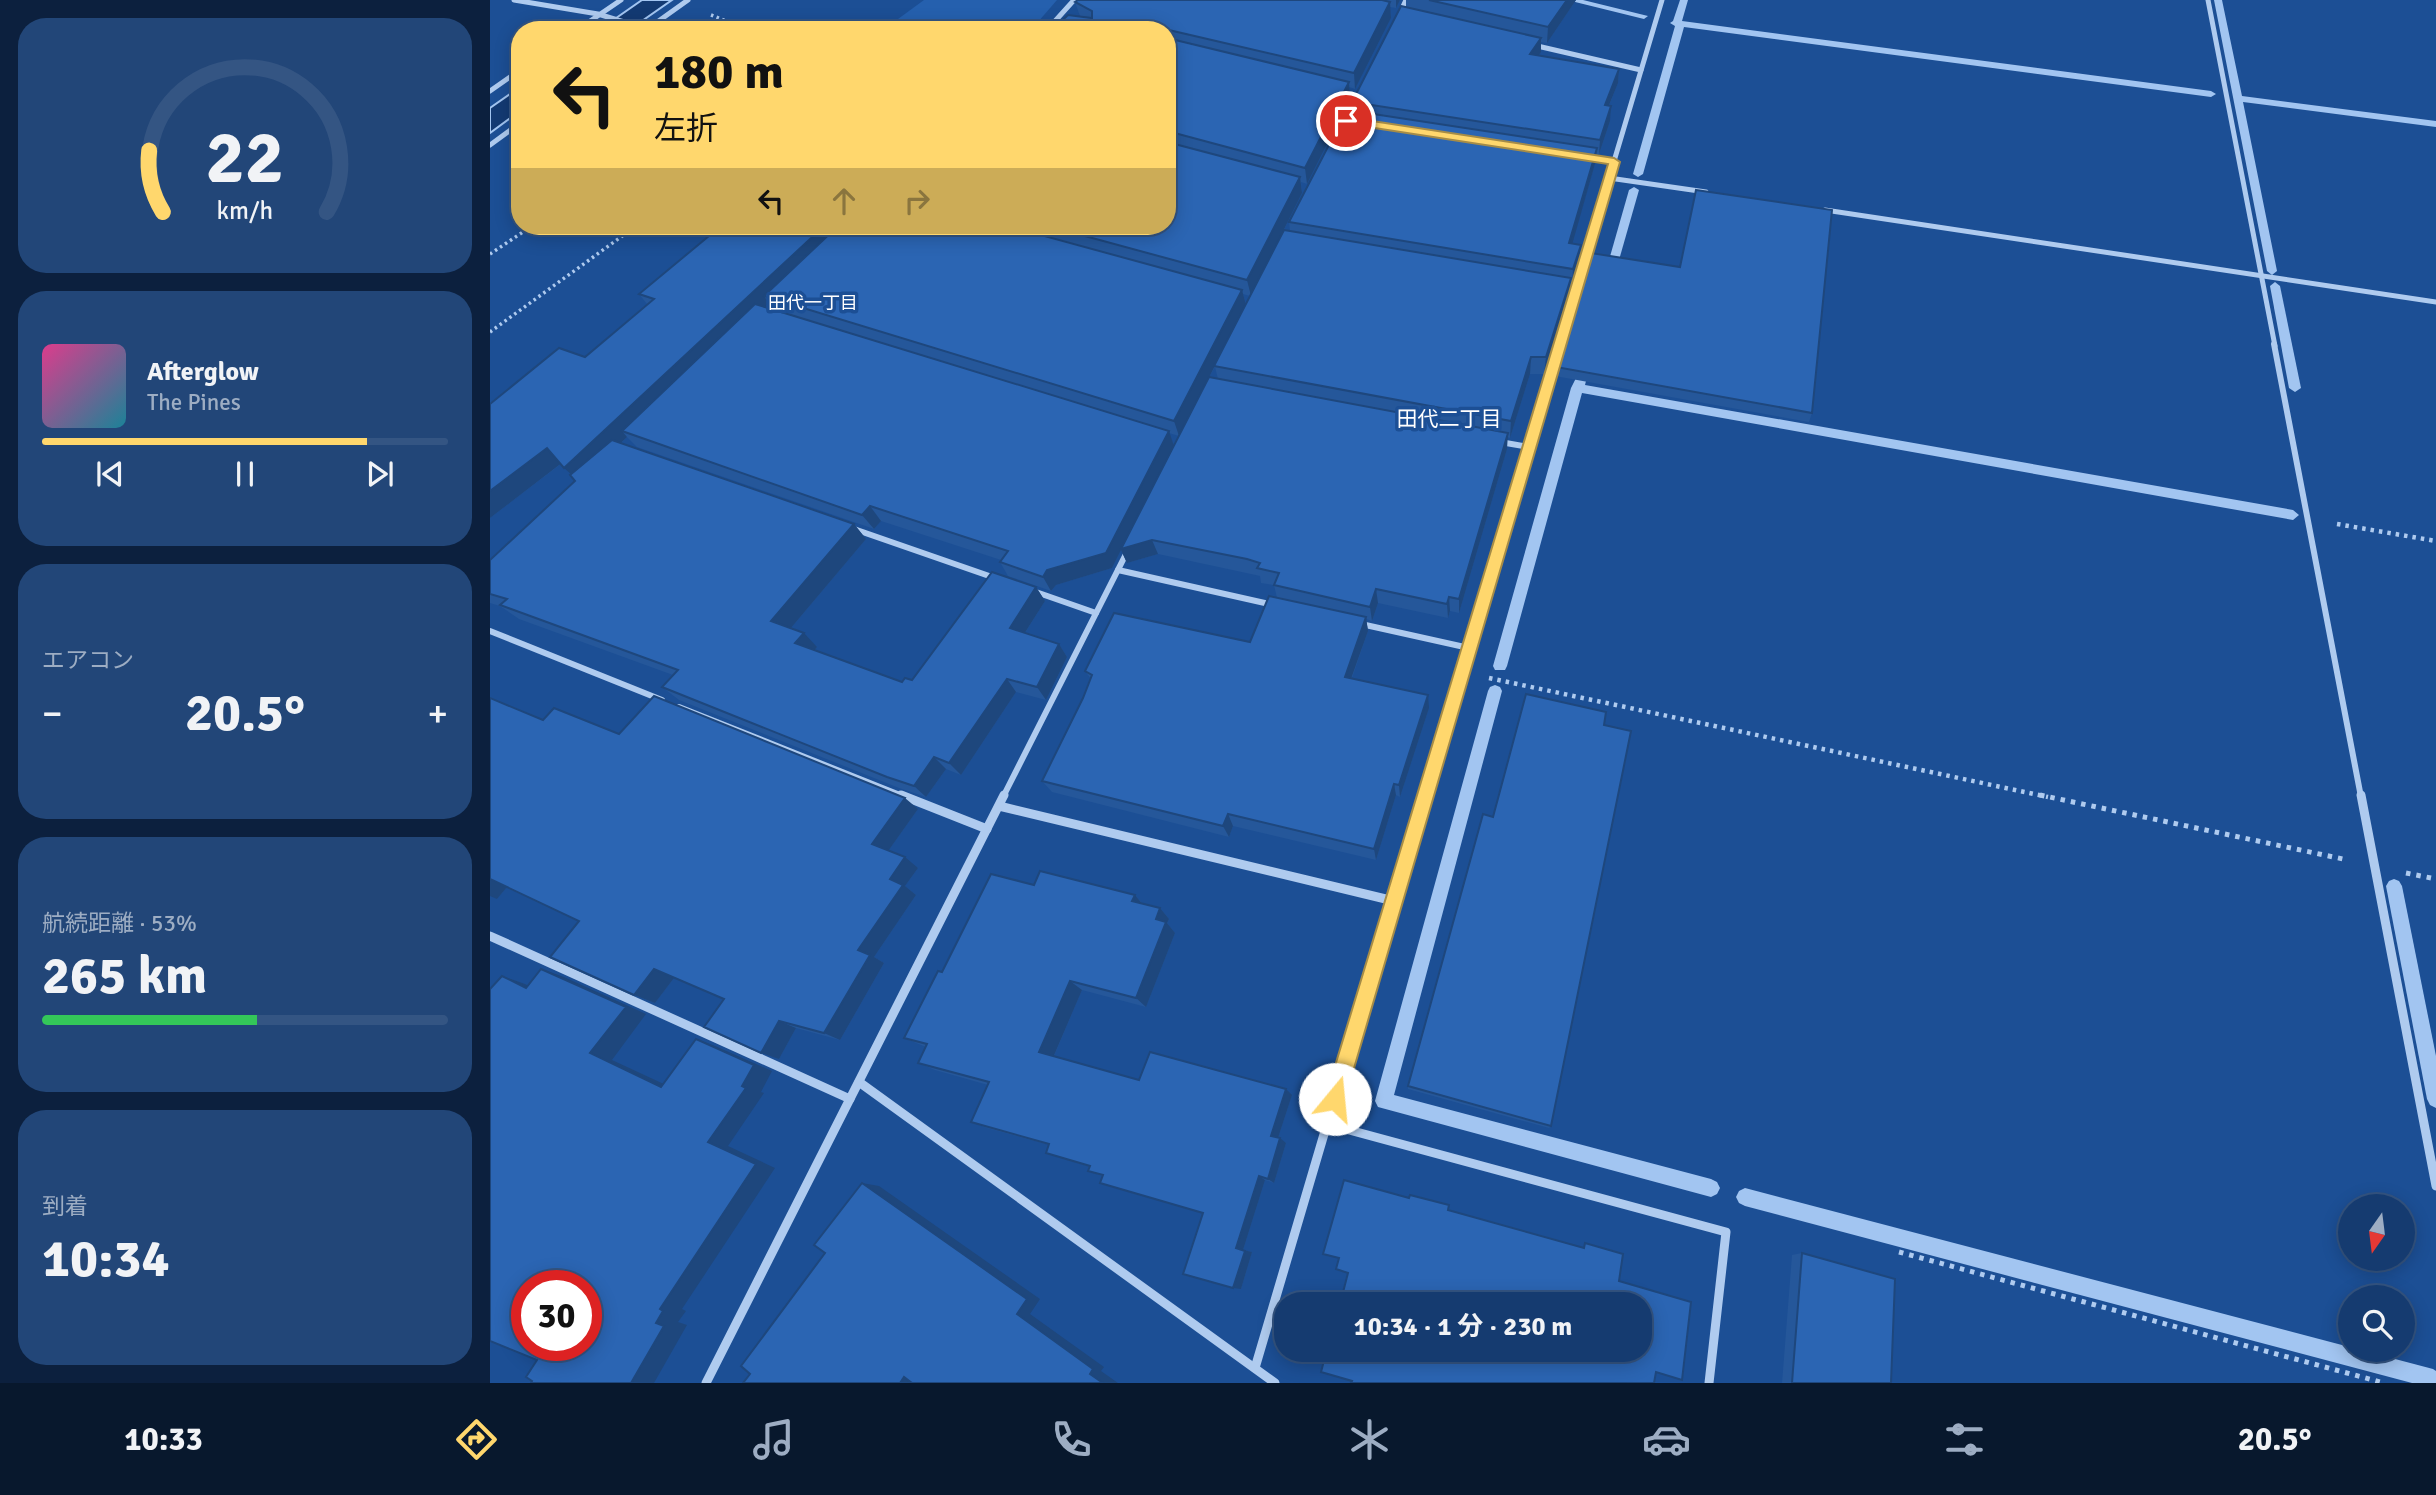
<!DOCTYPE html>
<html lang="ja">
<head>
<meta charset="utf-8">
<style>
	:root { --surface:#153b70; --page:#224678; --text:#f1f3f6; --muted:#9dadc3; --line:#345583; --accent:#ffd76d }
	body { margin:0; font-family:Signika,"Noto Sans JP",sans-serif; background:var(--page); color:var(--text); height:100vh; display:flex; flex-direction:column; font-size:26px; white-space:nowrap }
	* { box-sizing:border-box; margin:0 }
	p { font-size:23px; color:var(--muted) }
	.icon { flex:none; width:38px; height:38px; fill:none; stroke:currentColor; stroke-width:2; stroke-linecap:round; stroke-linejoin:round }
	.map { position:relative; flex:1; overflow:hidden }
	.drawer { display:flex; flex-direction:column; gap:18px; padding:18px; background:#0c203e; width:490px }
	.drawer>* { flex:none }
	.guide { position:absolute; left:21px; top:21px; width:665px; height:214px; border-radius:28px; box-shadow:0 4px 18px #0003,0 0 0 2px var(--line); background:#ffd76d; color:#111; overflow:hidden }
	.needle { width:46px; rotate:194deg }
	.controls { position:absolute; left:1848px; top:1194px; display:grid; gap:14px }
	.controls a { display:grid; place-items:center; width:77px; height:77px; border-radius:50%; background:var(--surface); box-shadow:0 4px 18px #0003,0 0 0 2px var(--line); font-size:35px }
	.speed { position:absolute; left:21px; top:1270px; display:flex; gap:14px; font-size:35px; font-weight:700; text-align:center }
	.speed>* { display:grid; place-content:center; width:91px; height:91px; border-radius:50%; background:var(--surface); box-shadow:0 4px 18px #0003,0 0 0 2px var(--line); line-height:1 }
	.speed .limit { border:10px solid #d22; background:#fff; color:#111 }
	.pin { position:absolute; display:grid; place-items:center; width:60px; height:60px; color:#fff; margin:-30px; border:4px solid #fff; border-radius:50%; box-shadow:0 2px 7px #0007 }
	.me { position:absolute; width:77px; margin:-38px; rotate:17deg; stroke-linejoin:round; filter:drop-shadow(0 0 5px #0008) }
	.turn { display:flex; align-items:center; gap:24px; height:147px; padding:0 28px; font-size:32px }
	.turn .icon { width:91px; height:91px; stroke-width:2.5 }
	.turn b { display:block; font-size:49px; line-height:60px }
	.lanes { display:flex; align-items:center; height:66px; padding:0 28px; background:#0003; justify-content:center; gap:35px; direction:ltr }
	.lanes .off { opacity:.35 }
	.big { font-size:52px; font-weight:700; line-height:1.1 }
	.drawer .card { flex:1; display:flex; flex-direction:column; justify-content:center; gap:10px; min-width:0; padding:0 24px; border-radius:28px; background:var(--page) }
	.drawer .dial { align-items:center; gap:0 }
	.dial svg { height:182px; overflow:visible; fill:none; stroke:var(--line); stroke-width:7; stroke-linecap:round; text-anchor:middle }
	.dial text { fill:var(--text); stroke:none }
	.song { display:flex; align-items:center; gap:21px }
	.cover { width:84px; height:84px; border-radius:10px; background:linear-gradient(135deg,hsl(330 70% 55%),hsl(190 70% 35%)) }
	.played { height:7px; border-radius:4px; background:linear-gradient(90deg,var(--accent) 80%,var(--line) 80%) }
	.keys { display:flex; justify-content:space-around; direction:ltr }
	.heat { display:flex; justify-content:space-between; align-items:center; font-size:38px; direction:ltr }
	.charge { height:10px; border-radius:5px; background:linear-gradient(90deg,#34c759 53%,var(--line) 0) }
	.trip { position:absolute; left:784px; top:1292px; width:378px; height:70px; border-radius:28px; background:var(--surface); box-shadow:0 4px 18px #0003,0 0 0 2px var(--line); font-weight:700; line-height:70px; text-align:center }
	.dock { display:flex; height:112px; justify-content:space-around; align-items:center; background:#08182d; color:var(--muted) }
	.dock .icon { width:49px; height:49px }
	.dock .current { color:var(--accent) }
	.dock b { font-size:32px; color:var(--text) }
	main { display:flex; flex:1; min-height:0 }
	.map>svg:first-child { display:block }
	.green { fill:#2560ae }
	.water { fill:#133a73; stroke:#a2c5f1; stroke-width:2 }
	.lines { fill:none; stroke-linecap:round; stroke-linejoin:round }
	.stream { fill:#a2c5f1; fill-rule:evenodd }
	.path-far2 { stroke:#afcbef; stroke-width:3.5; stroke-dasharray:2.5 3.5; stroke-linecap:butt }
	.path-far1 { stroke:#afcbef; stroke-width:4.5; stroke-dasharray:3.5 5; stroke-linecap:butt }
	.path { stroke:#afcbef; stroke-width:5; stroke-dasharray:4.5 6; stroke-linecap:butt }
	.minor-far2 { stroke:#afcbef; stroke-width:5 }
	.minor-far1 { stroke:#afcbef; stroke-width:6 }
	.minor { stroke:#afcbef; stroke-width:9 }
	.wall { fill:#25579a; fill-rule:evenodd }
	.shaded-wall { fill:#1e477d }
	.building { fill:#2b65b3; stroke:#1e477d; stroke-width:2; fill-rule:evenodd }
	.route { fill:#ffd76d; stroke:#a68c47; stroke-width:2 }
	.labels { text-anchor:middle; stroke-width:7; stroke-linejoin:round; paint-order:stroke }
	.far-neighbourhood-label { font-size:18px; fill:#fff; stroke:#1c4f95 }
	.neighbourhood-label { font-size:21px; fill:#fff; stroke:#1c4f95 }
</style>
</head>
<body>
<main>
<section class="drawer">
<div class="card dial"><svg viewBox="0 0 100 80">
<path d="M14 69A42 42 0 1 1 86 69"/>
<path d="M14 69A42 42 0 0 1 8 42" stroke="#ffd76d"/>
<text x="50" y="56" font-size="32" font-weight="700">22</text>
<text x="50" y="72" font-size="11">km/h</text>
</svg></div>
<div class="card">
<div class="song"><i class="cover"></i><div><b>Afterglow</b><p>The Pines</p></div></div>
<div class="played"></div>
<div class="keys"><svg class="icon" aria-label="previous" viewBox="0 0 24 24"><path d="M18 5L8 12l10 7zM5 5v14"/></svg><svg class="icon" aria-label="pause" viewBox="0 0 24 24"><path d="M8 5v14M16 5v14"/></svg><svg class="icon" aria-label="next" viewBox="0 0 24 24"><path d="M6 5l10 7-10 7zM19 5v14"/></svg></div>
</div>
<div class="card"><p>エアコン</p>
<div class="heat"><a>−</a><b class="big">20.5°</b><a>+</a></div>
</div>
<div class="card"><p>航続距離 · 53%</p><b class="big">265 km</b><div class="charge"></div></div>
<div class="card"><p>到着</p><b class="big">10:34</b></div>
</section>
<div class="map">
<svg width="1946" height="1383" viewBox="0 0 1946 1383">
	<rect width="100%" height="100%" fill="#1c4f95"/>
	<path class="green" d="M434,0h133l-26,30h-148z"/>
	<g class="water">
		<path d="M152,0h30l-43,30h-30z"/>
		<path d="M30,87v24l-30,22v-25z"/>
	</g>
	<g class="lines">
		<g class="stream">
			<path d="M1077,0h16l65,16 -4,3z"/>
			<path d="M1190,0h8l-6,21 529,70 5,3 -5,3 -527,-70 -41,147 -5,3 -5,-3 42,-148 -5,-3 3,-2z"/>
			<path d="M1724,0h8l20,96 194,25v6l-193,-25 34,169 -5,4 -5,-4z"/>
			<path d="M1144,187l5,3 -24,84 -1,3h-8l-1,-3 24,-84z"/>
			<path d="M1785,282l5,4 21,102 -6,4 -6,-4 -19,-102z"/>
			<path d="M1090,377l6,4 -1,4 708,125 6,5 -6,5 -711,-127 -75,273 -2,4h-10l-2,-4 78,-278 5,-10z"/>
			<path d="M1005,685l5,2 2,4 -108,404 317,84 6,3 3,6 -3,6 -6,3 -333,-90 -3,-6 113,-410 2,-4z"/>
			<path d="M1904,879l5,2 3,5 34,170v52l-6,-3 -3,-6 -41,-213 3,-5z"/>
			<path d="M1255,1188l688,181 3,2v12h-24l-667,-177 -6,-3 -3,-6 3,-6z"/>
		</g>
		<g class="path-far2">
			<path d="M221,15l38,15"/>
			<path d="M0,254l42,-28"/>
			<path d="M0,332l146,-106"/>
		</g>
		<g class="path-far1">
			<path d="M1847,524l99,17"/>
			<path d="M999,678l559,119"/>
		</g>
		<g class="path">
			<path d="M1550,795l303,64"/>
			<path d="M1916,873l30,6"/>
			<path d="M1409,1252l485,131"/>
		</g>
		<g class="minor-far2">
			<path d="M24,0l84,14 49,15"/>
			<path d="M1718,0l67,346"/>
			<path d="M909,15l7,-15"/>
			<path d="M87,30l44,-30"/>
			<path d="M156,30l42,-30"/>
			<path d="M557,30l27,-30"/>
			<path d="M1043,45l108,25"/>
			<path d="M0,91l30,-21"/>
			<path d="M0,145l30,-22"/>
			<path d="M1097,157l27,5"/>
			<path d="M1119,178l97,14"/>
			<path d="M1335,210l611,92"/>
			<path d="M1069,346l103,-346"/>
		</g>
		<g class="minor-far1">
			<path d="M1784,344l87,453"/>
			<path d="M1010,442l29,5"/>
			<path d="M361,528l144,50"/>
			<path d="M628,570l156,35"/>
			<path d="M543,591l63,22"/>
			<path d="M871,624l108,24"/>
			<path d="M0,631l172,69"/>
			<path d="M189,707l226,90"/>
			<path d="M513,797l125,-247"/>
			<path d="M935,797l134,-453"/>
		</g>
		<g class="minor">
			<path d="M411,795l86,34"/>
			<path d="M935,795l-98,329 399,108 -17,151"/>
			<path d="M1871,795l75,391"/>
			<path d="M509,806l395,95"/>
			<path d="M0,936l360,163"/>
			<path d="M369,1082l416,301"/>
			<path d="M765,1368l72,-244"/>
			<path d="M216,1383l298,-588"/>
		</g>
	</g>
	<g class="wall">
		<path d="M588,0h322l-4,8 -6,-1 1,11 -36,71 -6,-2 1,11 -43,86 -6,-2 1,11 -18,37 6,1 -1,-9 64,-112 -1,-8 54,-95v-7h170l-29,43 -6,-1v10l-3,3 81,14 -1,14 -9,23 1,15 -11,33h-2l-2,10 -23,79 7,17 -7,25h-2l-1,10 -25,79h-14l-20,64 -3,-1v12l-48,164 -9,-2 -2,7 -70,-15 -6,18 -6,-2 2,12 -16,47 77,30 -29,89 -4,-2 -20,65 -143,-34 -4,11 -177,-45 -10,-11 41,-83 8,-19 -6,-8 165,-29 27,-44 -3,-13 -13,-2 -1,-7 -9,-2 -93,-20 -31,9 -6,-13 -9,18 -56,17 -5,6 -43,-15 -8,-14 1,-2 -120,-39 -7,8 -237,-82 -10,-10 -6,6 233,81 12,15 -75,89 26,19 -2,3 87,32 10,-2 124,-93 9,14 -20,32 34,11 8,13 -21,43 -30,-8 -55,83 -15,-6 -20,28 -27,-9 -220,-88 -17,-13 11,-12 -154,-56 -19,-13 -10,-3v-43l85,-79 -3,-7 -11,-10 -71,54v-114l95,-47 62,-53 -8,-10 82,-68h446v-196h-115l28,-14 -5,-14zM753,294l7,2 -4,8zM279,303l5,6 -9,-2zM725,367l3,12 -9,-2zM679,433l10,3 -5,10z"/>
		<path d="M1066,367l256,46 -3,9 -254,-46z"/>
		<path d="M53,720l76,14 299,75 -30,42 30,17 -13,18 11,9 -42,62 10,6 -44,77 -44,-12 -17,31 -55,-60 -50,-21 -19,25 -21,-8 -55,-74 -72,-34 -10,12z"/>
		<path d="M1114,725l-53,401 -2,2 -141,-39v-3l85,-269z"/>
		<path d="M544,885l101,10 7,8 18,5 9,11 -2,4 8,10 -29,74 -64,-17 -28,66 85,24 153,15 -14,43 8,5 -12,40 -9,-3 -22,70 9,2 -11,37 -38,-76 -115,-42 2,-4 -44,-14 3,-8 -62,-17 -16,-6 17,-37 -53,-15 -17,-7 8,-16 -22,-9 38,-66z"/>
		<path d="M1312,1253l89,130h-109l10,-128z"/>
	</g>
	<g class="shaded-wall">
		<path d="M906,0h4l-4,8z"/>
		<path d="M1077,0h9l-29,43 1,-16z"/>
		<path d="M900,2l1,16 -36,71 -1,-16z"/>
		<path d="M1051,38v14l-11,16v-14z"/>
		<path d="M1129,69l-1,14 -15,37 2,-15z"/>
		<path d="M859,82l1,16 -43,86 -2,-16z"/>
		<path d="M1121,106l-1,15 -11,33 1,-14z"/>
		<path d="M1107,148l-2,16 -27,95 1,-16z"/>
		<path d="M810,177l2,16 -51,103 -4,-16z"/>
		<path d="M334,226h26l-86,70 5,7 -139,131 -8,-3 5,6 -47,45 -16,-14z"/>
		<path d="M1091,245l-2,15 -7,25 1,-16z"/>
		<path d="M1081,278l-2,17 -25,79 2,-17z"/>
		<path d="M752,290l4,15 -67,131 -5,-15z"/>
		<path d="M1041,357l-1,17 -20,64 1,-17z"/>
		<path d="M679,431l5,15 -22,94 6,14 -31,9 -6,-13 -9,18 -56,17 -5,6 -8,-14 4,-7z"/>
		<path d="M1018,433l-1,16 -48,164v-14z"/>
		<path d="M57,448l16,14 -73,56v-27z"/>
		<path d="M380,506l11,15 -7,8 -12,-14z"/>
		<path d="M364,524l12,15 -81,96 -14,-14z"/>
		<path d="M546,587l9,14 -26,41 -9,-14z"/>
		<path d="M886,589l2,14 -6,18 -2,-14z"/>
		<path d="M959,597l1,14 -2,7 -1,-14z"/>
		<path d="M876,617l2,14 -21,59 -2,-13z"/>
		<path d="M314,633l13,14 -8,10 -14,-14z"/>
		<path d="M569,644l8,13 -21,43 -9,-13z"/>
		<path d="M517,679l9,13 -55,83 -12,-12z"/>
		<path d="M938,695l1,13 -29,89 -1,-12z"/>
		<path d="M444,757l12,12 -20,28 -12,-11z"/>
		<path d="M904,784l2,11 -20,65 -2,-11z"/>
		<path d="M415,798l13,11 -32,45 -14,-10z"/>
		<path d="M738,814l5,12 -4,11 -6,-11z"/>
		<path d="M415,857l13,11 -13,18 11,9 -42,62 10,6 -44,77 -16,-7 34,-83 32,-71z"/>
		<path d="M0,879l17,8 -10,12 -7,-3z"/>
		<path d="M645,895l9,11 -12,-5z"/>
		<path d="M670,908l9,11 -2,4 8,10 -29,74 -10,-9 20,-79z"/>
		<path d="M51,969l23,8 82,37 -34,46 69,32 -20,-5 -71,-34z"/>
		<path d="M164,969l20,9 -19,25 -21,-8z"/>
		<path d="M12,976l23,8 24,12 -23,-8z"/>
		<path d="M580,981l12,9 -30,70 -13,-8z"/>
		<path d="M289,1021l17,7 -17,31 -18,-6z"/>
		<path d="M206,1039l19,7 57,25 -11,21 3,1 -36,53 47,22 -93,141 4,2 -8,11 9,3 -33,58h-23l25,-60 52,-181 34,-56z"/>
		<path d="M796,1089l6,6 -15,46 -6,-5z"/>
		<path d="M790,1138l6,5 -12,40 -6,-4z"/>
		<path d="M769,1176l6,4 -22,70 9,2 -11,37 -8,-1 3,-40z"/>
		<path d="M372,1183l17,3 161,113 -10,15 74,53 -3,4 17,12h-15l-13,-9 -73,-60z"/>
		<path d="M414,1377l12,6h-16z"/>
	</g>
	<g class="building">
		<path d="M588,0h304l8,2 -36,71 -194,-45 -1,2h-107l16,-15 24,3v-7l-17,-9z"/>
		<path d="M939,0h138l-19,27z"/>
		<path d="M911,6l140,32 -11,16 89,15 -14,36 6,1 -11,34 -248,-38z"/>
		<path d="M677,38l182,44 -44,86 -138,-37z"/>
		<path d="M857,110l250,38 -28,95 12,2 -8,24 -284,-47z"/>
		<path d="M677,142l133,35 -53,103 -199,-54h119z"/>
		<path d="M1206,190l136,20 -20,203 -256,-46 35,-114 89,14z"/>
		<path d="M231,226h103l-260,242 -17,-20 -57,43v-87l69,-56 26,9 69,-58 -15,-5z"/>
		<path d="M348,226h170l234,64 -68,131 -410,-125z"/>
		<path d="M794,230l287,48 -25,79h-15l-20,64 -297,-55z"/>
		<path d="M265,304l414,127 -63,122 -59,17 -4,7 -43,-15 8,-11 -138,-45 -8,9 -240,-84z"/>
		<path d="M719,377l299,56 -49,166 -10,-2 -2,7 -71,-15 -6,18 -96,-22 5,-12 -22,-5 3,-5 -13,-4 -95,-19 -31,9z"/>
		<path d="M122,440l242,84 -83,97 33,12 -9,10 107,39 3,-4 7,2 80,-108 44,15 -26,41 49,16 -22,43 -30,-8 -58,84 -15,-6 -20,29 -27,-9 -225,-90 16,-17 -178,-65 7,-6 -17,-5v-34l85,-79 -5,-6z"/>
		<path d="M779,596l97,21 -21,60 83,18 -29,90 -5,-1 -20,65 -146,-35 -5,12 -181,-45 41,-83 9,-23 -7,-4 29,-58 136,29z"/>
		<path d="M1036,694l80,18 -2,13 27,6 -80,395 -143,-40 75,-272 10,3z"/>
		<path d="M164,696l251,102 -33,46 33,13 -15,22 13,6 -45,65 12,5 -46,78 -45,-12 -18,32 -57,-26 20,-28 -70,-30 -20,26 -84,-38 29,-36 -89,-42v-181l53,22 11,-12 65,26z"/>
		<path d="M550,871l95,24 -3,6 28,7 -4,11 10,3 -30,76 -66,-17 -31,71 100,28 11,-28 136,37 -15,47 9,2 -12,41 -9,-3 -23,72 9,3 -12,37 -50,-14 20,-61 -103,-30 3,-8 -15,-4 2,-5 -44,-13 3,-9 -78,-22 18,-40 -71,-19 9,-19 -23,-6 34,-67 4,1 49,-98 43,11z"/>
		<path d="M51,969l85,38 -36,46 71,34 35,-48 58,26 -12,21 4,2 -38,54 48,22 -96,145 3,2 -7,12 8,3 -33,57h-100l1,-2 -6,-4 11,-17 -47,-19v-352l12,-13 24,12zM37,1286h59v60h-59z"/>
		<path d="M854,1180l65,18 1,-3 39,10 -1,5 136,38 1,-5 38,11 -4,27 72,21 -9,78 -26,-8 -2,11h-303l1,-2 -31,-9 6,-23h313v-45h-300l8,-31 -12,-4 3,-11 -16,-4z"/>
		<path d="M372,1183l165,116 -10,15 76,55 -3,5 13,9h-191l-8,-6 -4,6h-157l7,-9 -9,-8 84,-113 -11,-8z"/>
		<path d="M1312,1253l93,26 -4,104h-99z"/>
	</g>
	<path class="route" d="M856,117l268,41 6,4 -275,937 -3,7 -7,3 -7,-3 -3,-7 283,-935 -266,-41 -2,-2z"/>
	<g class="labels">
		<g class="far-neighbourhood-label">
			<text x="323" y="309">田代一丁目</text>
		</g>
		<g class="neighbourhood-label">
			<text x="959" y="426">田代二丁目</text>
		</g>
	</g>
</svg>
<div class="controls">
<a><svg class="needle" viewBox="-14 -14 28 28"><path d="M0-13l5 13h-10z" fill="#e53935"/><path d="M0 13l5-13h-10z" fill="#9dadc3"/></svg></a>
<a><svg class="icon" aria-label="search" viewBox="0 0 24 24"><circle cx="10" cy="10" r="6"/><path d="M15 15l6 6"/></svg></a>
</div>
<div class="speed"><div class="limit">30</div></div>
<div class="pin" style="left:856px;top:121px;background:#d93025"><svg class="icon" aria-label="arrive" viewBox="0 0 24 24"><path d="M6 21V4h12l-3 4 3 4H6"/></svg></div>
<svg class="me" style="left:845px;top:1099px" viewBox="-20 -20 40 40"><circle r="19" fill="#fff"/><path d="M0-13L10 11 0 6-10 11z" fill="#ffd76d"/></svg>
<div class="trip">10:34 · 1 分 · 230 m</div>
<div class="guide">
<div class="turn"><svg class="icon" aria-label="left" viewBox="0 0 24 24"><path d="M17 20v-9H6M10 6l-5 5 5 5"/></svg><div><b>180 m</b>左折</div></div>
<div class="lanes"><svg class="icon" aria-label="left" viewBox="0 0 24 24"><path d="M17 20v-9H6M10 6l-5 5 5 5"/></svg><svg class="icon off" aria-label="ahead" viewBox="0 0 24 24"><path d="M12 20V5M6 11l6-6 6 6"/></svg><svg class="icon off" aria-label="right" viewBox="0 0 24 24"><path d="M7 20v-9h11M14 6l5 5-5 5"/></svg></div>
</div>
</div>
</main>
<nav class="dock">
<b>10:33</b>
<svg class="icon current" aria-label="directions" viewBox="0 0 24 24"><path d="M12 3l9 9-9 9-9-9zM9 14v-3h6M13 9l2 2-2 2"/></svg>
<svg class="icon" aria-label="music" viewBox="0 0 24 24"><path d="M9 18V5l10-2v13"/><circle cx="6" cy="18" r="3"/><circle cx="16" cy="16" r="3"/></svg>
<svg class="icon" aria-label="phone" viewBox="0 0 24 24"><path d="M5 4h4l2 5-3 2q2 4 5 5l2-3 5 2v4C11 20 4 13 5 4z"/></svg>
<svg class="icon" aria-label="climate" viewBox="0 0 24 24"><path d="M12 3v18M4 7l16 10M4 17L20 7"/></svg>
<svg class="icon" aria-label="car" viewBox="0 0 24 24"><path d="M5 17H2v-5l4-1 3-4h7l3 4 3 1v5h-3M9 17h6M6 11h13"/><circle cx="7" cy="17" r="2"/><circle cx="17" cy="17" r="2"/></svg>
<svg class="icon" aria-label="filters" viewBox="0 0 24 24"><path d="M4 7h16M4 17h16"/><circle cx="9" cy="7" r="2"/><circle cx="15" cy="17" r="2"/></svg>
<b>20.5°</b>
</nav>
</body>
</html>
